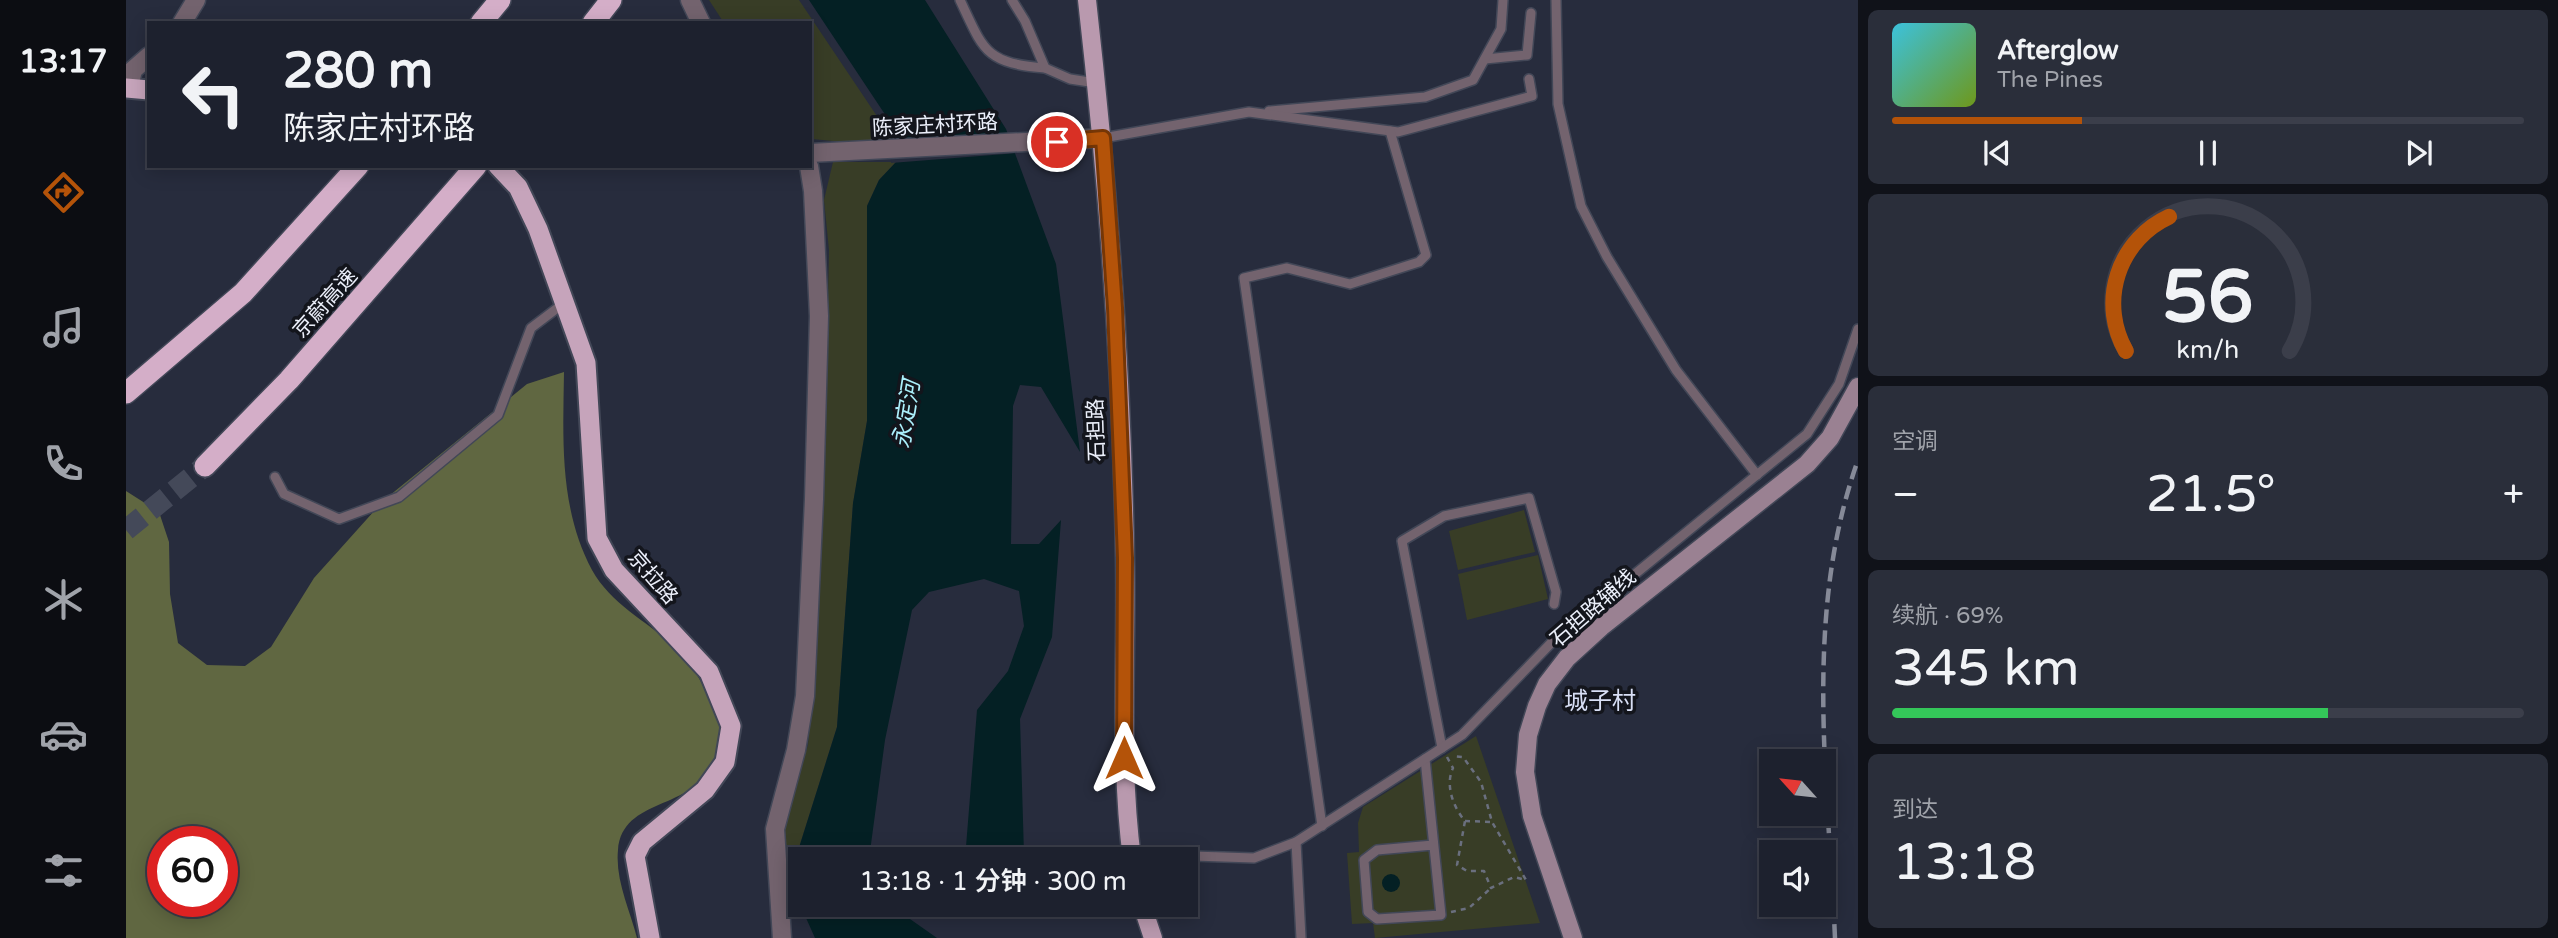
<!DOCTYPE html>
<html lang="zh">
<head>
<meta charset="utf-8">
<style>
	:root { --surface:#1d212e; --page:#2a2e3a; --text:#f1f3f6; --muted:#a0a3aa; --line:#3b3e4a; --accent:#b45309 }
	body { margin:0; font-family:"Varela Round","Noto Sans SC",sans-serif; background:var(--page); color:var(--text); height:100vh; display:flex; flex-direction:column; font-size:26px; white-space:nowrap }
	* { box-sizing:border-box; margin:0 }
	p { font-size:23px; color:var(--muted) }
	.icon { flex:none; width:38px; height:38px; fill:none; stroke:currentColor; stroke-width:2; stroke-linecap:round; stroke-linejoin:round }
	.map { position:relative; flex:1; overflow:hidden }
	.sheet { display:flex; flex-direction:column; gap:10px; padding:10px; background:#101219; width:700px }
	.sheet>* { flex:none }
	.hud { position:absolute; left:21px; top:21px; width:665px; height:147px; border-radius:0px; box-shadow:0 4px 18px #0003,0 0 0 2px var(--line); background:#1d212e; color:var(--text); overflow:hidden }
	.needle { width:46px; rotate:297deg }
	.buttons { position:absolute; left:1633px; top:749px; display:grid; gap:14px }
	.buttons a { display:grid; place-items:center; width:77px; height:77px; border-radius:0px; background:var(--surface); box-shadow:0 4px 18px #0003,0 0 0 2px var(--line); font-size:35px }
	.speed { position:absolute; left:21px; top:826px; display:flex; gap:14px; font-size:35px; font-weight:700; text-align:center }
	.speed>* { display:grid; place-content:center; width:91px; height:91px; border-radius:50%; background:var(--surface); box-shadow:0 4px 18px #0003,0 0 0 2px var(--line); line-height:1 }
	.speed .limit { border:10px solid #d22; background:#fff; color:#111 }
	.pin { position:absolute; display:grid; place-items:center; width:60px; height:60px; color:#fff; margin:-30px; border:4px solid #fff; border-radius:50%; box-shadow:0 2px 7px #0007 }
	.me { position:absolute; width:77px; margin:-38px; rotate:0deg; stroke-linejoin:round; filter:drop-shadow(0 0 5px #0008) }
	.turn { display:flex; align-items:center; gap:24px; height:147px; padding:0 21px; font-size:32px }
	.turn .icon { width:91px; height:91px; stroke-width:2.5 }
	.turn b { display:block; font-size:49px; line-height:60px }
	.big { font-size:52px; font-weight:600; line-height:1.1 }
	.sheet .tile { flex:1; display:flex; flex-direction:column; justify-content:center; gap:10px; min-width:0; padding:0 24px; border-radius:10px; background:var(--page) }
	.sheet .dial { align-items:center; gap:0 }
	.dial svg { height:182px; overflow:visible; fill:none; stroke:var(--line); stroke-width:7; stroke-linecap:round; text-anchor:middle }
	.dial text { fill:var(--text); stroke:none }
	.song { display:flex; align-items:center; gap:21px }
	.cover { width:84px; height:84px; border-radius:10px; background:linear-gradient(135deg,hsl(190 70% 55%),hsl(80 70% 35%)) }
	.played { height:7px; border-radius:4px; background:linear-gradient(90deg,var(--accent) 30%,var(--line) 30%) }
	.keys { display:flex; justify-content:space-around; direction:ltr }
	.heat { display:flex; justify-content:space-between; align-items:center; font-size:38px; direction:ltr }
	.charge { height:10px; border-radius:5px; background:linear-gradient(90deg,#34c759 69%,var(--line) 0) }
	.trip { position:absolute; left:662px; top:847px; width:410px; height:70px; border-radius:0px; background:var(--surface); box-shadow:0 4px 18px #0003,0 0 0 2px var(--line); font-weight:600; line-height:70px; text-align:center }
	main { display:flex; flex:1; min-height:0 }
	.tab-bar { display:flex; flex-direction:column; width:126px; justify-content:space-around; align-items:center; background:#0c0d12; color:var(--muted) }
	.tab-bar .icon { width:49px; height:49px }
	.tab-bar .on { color:var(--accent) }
	.tab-bar b { font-size:32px; color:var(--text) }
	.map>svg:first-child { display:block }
	.green { fill:#383d26 }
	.forest { fill:#606741; fill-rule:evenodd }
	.water { fill:#042024 }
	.pier { fill:#272c3d }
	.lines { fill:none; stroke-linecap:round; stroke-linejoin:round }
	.motorway-tunnel { stroke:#444959; stroke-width:21; stroke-dasharray:21 10; stroke-linecap:butt }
	.service-casing { stroke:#424757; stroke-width:12 }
	.minor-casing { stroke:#424757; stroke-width:21 }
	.tertiary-casing { stroke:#424757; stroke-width:21 }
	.secondary-casing { stroke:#424757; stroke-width:21 }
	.primary-casing { stroke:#424757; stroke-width:21 }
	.trunk-casing { stroke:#424757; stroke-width:23 }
	.motorway-casing { stroke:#424757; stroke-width:24 }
	.path { stroke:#6a6f7e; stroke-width:2.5; stroke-dasharray:5 5; stroke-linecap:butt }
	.service { stroke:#73636e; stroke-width:9 }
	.minor { stroke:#73636e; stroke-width:18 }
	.tertiary { stroke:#73636e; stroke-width:18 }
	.secondary { stroke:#9a8192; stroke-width:18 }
	.primary { stroke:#b999ae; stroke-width:18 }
	.trunk { stroke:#c6a4bb; stroke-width:19 }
	.motorway { stroke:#d4aec8; stroke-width:21 }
	.rail { stroke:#868a98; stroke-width:4.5; stroke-dasharray:14 7; stroke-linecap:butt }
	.route-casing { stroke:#753606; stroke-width:18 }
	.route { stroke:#b45309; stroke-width:12 }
	.labels { text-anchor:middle; stroke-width:7; stroke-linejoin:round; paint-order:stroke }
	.street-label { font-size:21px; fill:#ebeffa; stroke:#13151c }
	.water-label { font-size:23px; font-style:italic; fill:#acf0fc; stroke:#13151c }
	.quarter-label { font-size:24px; fill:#d8dff5; stroke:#13151c }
</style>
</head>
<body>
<main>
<nav class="tab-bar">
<b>13:17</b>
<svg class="icon on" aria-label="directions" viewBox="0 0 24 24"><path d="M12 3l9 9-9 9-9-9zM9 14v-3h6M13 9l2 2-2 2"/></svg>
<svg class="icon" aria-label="music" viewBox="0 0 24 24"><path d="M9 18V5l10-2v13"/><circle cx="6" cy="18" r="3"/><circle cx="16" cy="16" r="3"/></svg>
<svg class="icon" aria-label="phone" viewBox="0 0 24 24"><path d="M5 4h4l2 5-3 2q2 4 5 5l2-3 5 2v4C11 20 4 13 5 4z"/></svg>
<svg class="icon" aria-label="climate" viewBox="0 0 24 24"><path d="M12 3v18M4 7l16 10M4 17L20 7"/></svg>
<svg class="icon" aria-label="car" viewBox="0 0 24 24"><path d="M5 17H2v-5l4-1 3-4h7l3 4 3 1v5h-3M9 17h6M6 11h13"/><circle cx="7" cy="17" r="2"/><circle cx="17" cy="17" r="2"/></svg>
<svg class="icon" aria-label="filters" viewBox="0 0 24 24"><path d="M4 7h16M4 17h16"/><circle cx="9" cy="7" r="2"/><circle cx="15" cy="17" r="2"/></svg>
</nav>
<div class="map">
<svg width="1732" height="938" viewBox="0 0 1732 938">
	<rect width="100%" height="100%" fill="#272c3d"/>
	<g class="green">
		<path d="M583,0h90l94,140 -39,3 -42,-4 -2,-116h-86z"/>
		<path d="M707,162h63l-17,18 -12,26v215l-14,83 -16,223 -40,127 -21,-3 32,-106 7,-89 10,-212 4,-194 -5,-50z"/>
		<path d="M1398,510l11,42 -77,18 -9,-39z"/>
		<path d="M1412,555l10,44 -81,21 -9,-46z"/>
		<path d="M1350,736l64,187 -165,15 -2,-15 -21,1 -5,-71 12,-1 -1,-29 5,-16z"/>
	</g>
	<path class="forest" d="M438,372c-1,67 -5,136 28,198 18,33 54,51 81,75 18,16 31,40 40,62 3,7 9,17 9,25 0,6 -3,14 -5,20 -16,62 -94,41 -99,98 -3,30 12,60 19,88h-511v-447l33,21 10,30 1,52 8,49 29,22 38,1 26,-19 43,-69 70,-78 143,-116zM37,842h59v59h-59z"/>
	<g class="water">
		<path d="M683,0h116l81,129 50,135 24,188 -39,-65 -21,-2 -7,21 -2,138h28l22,-24 -9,117 -32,82 4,135 -5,5h-54l12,-149 31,-39 16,-45 -5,-35 -35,-12 -55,13 -17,18 -27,130 -16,119h-69v46h99l11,14 27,19h-122l-17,-38 -1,-46 40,-127 16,-224 14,-82v-215l12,-26 17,-18v-31z"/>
		<circle cx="1265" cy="883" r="9"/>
	</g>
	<path class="pier" d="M886,133l7,20 -128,10 2,-21z"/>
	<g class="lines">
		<path class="motorway-tunnel" d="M0,530l79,-64"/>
		<g class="service-casing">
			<g id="service">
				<path d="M834,0c24,51 25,63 85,68"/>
				<path d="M886,0l13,21 20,47 25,11 26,4"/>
				<path d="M1430,0l2,104 23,102 26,51 69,113 81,105"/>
				<path d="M1359,59l42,-4 4,-42"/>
				<path d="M1143,111l156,-14 48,-17 28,-51 2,-29"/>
				<path d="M977,138l146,-26 149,20 134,-36 -3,-17"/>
				<path d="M149,477l9,17 55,25 60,-22 99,-82 33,-87 33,-25"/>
				<path d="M1316,748l-40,-207 42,-25 85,-18 27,94 -2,12"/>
				<path d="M1299,759l16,156 -64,4 -9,-7 -4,-52 13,-10 56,-5"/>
				<path d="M1196,826l-78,-548 43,-10 63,16 69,-22 7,-7 -36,-124"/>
				<path d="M1170,842l5,96"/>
				<path d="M1005,854l123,4 42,-16 166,-107 92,-95 253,-206 32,-50 19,-55"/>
			</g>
		</g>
		<g class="minor-casing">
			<g id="minor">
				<path d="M56,23l14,-23"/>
				<path d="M3,88l4,-18 16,-14"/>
				<path d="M656,938l-7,-109 21,-79 9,-54 9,-197 5,-183 -6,-125 -4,-25"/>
			</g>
		</g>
		<g class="tertiary-casing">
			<g id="tertiary">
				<path d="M564,0l11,23"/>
				<path d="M684,153l293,-15"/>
			</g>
		</g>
		<g class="secondary-casing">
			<path id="secondary" d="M1447,938l-41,-122 -7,-44 3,-37 9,-29 10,-22 20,-26 34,-31 206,-163 23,-26 28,-51"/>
		</g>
		<g class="primary-casing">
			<g id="primary">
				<path d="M961,0c21,185 35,372 38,558 2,101 -6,201 7,301"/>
				<path d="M1016,905l11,33"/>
			</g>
		</g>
		<g class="trunk-casing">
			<g id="trunk">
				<path d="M0,88l23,2"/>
				<path d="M372,166l20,21 20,42 48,134 11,175 17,32 95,102 22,54 -6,36 -20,28 -63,52 -7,14 15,82"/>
			</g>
		</g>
		<g class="motorway-casing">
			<g id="motorway">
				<path d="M355,23l19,-23"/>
				<path d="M467,23l18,-23"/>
				<path d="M0,393l117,-100 115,-127"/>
				<path d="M79,466l84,-86 187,-214"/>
			</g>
		</g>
		<g class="path">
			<path d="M1321,757l6,11c-8,17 0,39 12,53l-8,44 10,6h17l7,17 23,-11 12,3 -34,-58 -11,-40 -18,-25 -10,-1"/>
			<path d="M1339,821l27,1"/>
			<path d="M1325,912l18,-4 22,-20"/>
		</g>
		<use href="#service" class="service"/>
		<use href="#minor" class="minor"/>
		<use href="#tertiary" class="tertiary"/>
		<use href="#secondary" class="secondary"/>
		<use href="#primary" class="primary"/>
		<use href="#trunk" class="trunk"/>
		<use href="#motorway" class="motorway"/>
		<path class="rail" d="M1709,938c-7,-160 -32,-324 23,-478"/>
	</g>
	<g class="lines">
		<g class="route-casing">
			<path id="route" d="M931,142l46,-4 12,170 10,250 -1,200"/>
		</g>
		<use href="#route" class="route"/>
	</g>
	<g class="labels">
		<g class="street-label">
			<text transform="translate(809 125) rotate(-3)" y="7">陈家庄村环路</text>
			<text transform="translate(199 303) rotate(-48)" y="7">京蔚高速</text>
			<text transform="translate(970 430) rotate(-92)" y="7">石担路</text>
			<text transform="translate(527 577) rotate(49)" y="7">京拉路</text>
			<text transform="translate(1467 608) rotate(-41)" y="7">石担路辅线</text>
		</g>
		<g class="water-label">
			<text transform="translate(780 414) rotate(-81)" y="8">永定河</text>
		</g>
		<g class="quarter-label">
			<text x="1474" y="709">城子村</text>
		</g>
	</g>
</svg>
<div class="buttons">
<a><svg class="needle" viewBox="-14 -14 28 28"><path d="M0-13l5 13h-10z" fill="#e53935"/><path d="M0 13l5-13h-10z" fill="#a0a3aa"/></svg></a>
<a><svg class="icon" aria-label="sound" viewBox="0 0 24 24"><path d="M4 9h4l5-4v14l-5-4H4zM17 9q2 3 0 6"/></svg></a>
</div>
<div class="speed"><div class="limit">60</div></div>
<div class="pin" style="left:931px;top:142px;background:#d93025"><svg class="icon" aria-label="arrive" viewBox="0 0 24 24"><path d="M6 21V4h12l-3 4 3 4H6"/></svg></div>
<svg class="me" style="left:998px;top:758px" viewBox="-20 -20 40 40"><path d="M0-17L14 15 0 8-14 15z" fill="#b45309" stroke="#fff" stroke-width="4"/></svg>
<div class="trip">13:18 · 1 分钟 · 300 m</div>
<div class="hud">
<div class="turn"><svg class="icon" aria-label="left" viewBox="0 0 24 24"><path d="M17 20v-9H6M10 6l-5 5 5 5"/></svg><div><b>280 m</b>陈家庄村环路</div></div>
</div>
</div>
<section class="sheet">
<div class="tile">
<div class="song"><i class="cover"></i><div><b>Afterglow</b><p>The Pines</p></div></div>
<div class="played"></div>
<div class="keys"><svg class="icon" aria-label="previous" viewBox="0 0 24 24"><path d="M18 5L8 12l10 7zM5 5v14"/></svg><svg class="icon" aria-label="pause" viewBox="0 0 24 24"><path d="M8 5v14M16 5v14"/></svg><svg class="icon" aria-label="next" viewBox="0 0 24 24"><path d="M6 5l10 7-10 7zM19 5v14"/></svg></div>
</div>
<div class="tile dial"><svg viewBox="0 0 100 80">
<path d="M14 69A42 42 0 1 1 86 69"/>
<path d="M14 69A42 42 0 0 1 33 10" stroke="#b45309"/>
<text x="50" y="56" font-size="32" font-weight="700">56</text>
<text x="50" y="72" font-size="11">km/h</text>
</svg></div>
<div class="tile"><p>空调</p>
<div class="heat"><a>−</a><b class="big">21.5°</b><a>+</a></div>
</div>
<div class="tile"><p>续航 · 69%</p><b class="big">345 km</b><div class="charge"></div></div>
<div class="tile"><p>到达</p><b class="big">13:18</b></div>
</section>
</main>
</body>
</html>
